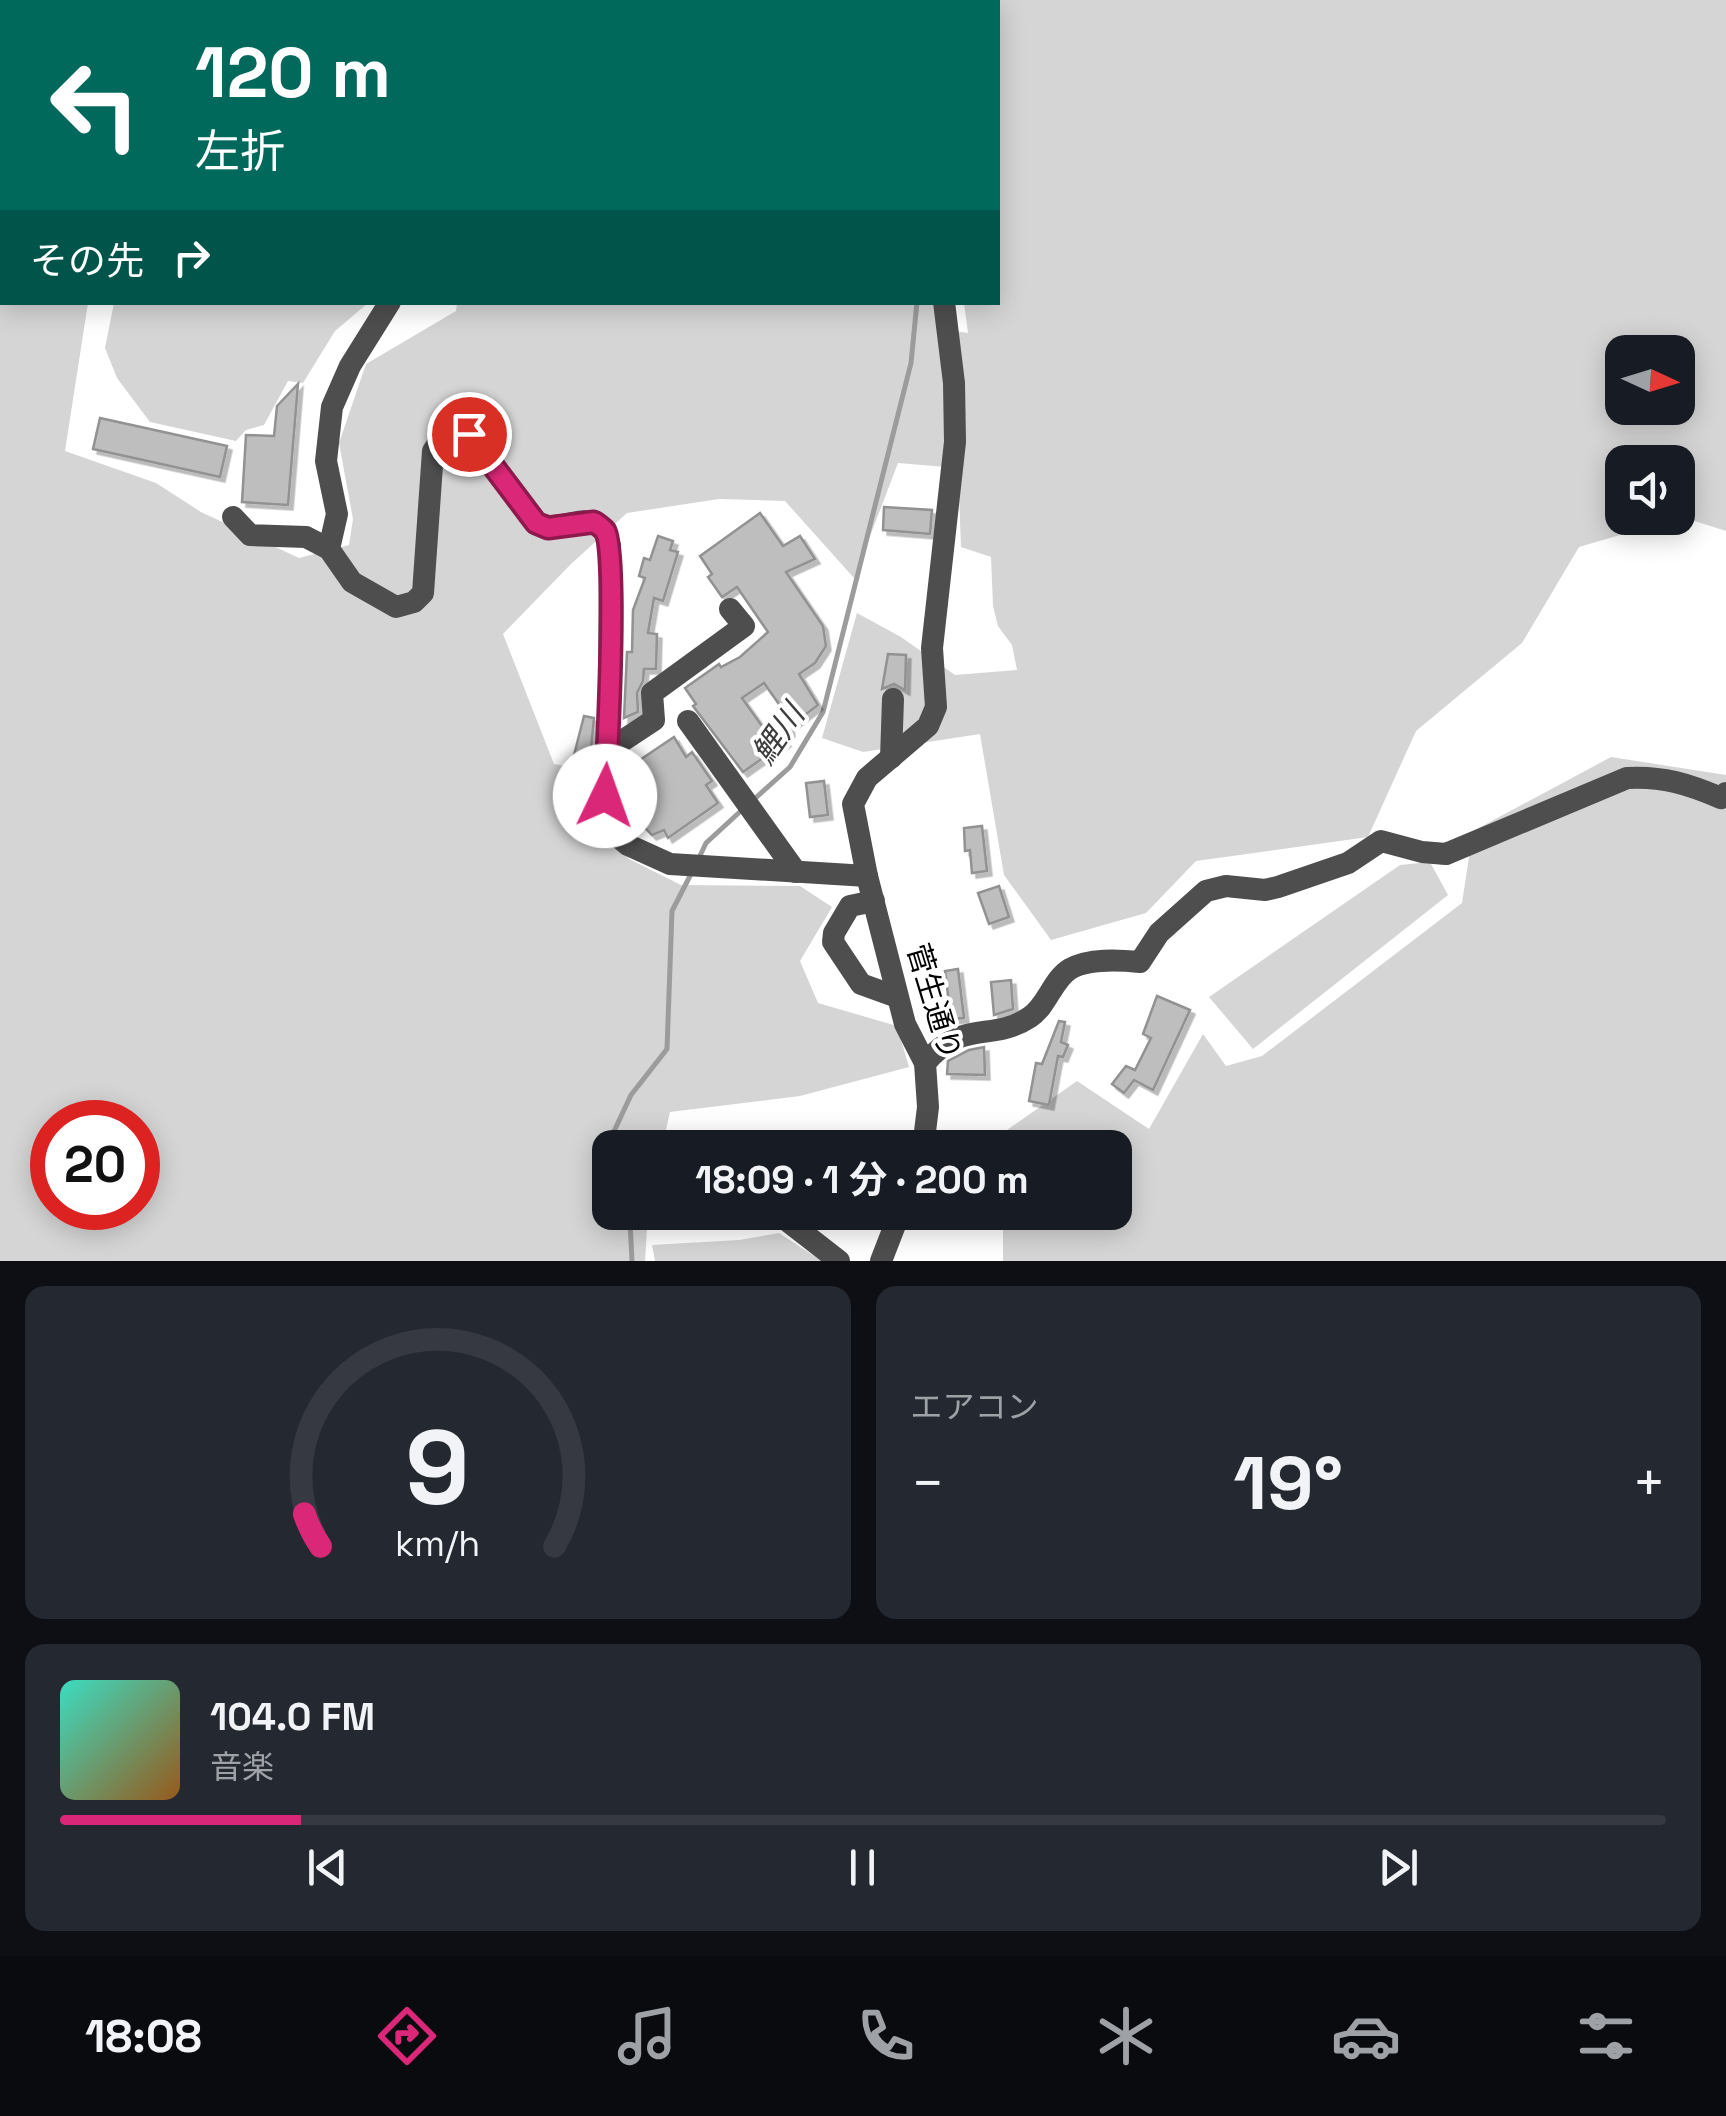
<!DOCTYPE html>
<html lang="ja">
<head>
<meta charset="utf-8">
<style>
	:root { --surface:#171b24; --page:#242831; --text:#f1f3f6; --muted:#9ea1a6; --line:#363941; --accent:#db2777 }
	body { margin:0; font-family:"Space Grotesk","Noto Sans JP",sans-serif; background:var(--page); color:var(--text); height:100vh; display:flex; flex-direction:column; font-size:38px; white-space:nowrap }
	* { box-sizing:border-box; margin:0 }
	p { font-size:32px; color:var(--muted) }
	.icon { flex:none; width:55px; height:55px; fill:none; stroke:currentColor; stroke-width:2; stroke-linecap:round; stroke-linejoin:round }
	.map { position:relative; height:1261px; overflow:hidden }
	.drawer { display:flex; flex-direction:column; gap:25px; padding:25px; background:#0d0f14; flex:1 }
	.drawer>* { flex:none }
	.hud { position:absolute; left:0px; top:0px; width:1000px; height:305px; box-shadow:0 5px 25px #0003; background:#00695c; color:#fff; overflow:hidden }
	.needle { width:65px; rotate:94deg }
	.fabs { position:absolute; left:1605px; top:335px; display:grid; gap:20px }
	.fabs a { display:grid; place-items:center; width:90px; height:90px; border-radius:20px; background:var(--surface); box-shadow:0 5px 25px #0003; font-size:50px }
	.speed { position:absolute; left:30px; top:1100px; display:flex; gap:20px; font-size:50px; font-weight:700; text-align:center }
	.speed>* { display:grid; place-content:center; width:130px; height:130px; border-radius:50%; background:var(--surface); box-shadow:0 5px 25px #0003; line-height:1 }
	.speed .limit { border:15px solid #d22; background:#fff; color:#111 }
	.pin { position:absolute; display:grid; place-items:center; width:85px; height:85px; color:#fff; margin:-42px; border:5px solid #fff; border-radius:50%; box-shadow:0 2px 10px #0007 }
	.me { position:absolute; width:110px; margin:-55px; rotate:3deg; stroke-linejoin:round; filter:drop-shadow(0 0 8px #0008) }
	.turn { display:flex; align-items:center; gap:35px; height:210px; padding:0 30px; font-size:45px }
	.turn .icon { width:130px; height:130px; stroke-width:2.5 }
	.turn b { display:block; font-size:70px; line-height:85px }
	.then { display:flex; align-items:center; height:95px; padding:0 30px; background:#0003; gap:20px; font-size:38px }
	.big { font-size:75px; font-weight:700; line-height:1.1 }
	.drawer .widget { flex:1; display:flex; flex-direction:column; justify-content:center; gap:15px; min-width:0; padding:0 35px; border-radius:20px; background:var(--page) }
	.drawer .dial { align-items:center; gap:0 }
	.dial svg { height:260px; overflow:visible; fill:none; stroke:var(--line); stroke-width:7; stroke-linecap:round; text-anchor:middle }
	.dial text { fill:var(--text); stroke:none }
	.song { display:flex; align-items:center; gap:30px }
	.cover { width:120px; height:120px; border-radius:15px; background:linear-gradient(135deg,hsl(170 70% 55%),hsl(30 70% 35%)) }
	.played { height:10px; border-radius:5px; background:linear-gradient(90deg,var(--accent) 15%,var(--line) 15%) }
	.keys { display:flex; justify-content:space-around; direction:ltr }
	.heat { display:flex; justify-content:space-between; align-items:center; font-size:55px; direction:ltr }
	.drawer .tiles { flex:1; display:grid; gap:25px; grid-template-columns:1fr 1fr }
	.widget:last-child { grid-column:span 2 }
	.trip { position:absolute; left:592px; top:1130px; width:540px; height:100px; border-radius:20px; background:var(--surface); box-shadow:0 5px 25px #0003; font-weight:700; line-height:100px; text-align:center }
	.dock { display:flex; height:160px; justify-content:space-around; align-items:center; background:#090b0e; color:var(--muted) }
	.dock .icon { width:70px; height:70px }
	.dock .current { color:var(--accent) }
	.dock b { font-size:45px; color:var(--text) }
	.map>svg:first-child { display:block }
	.green { fill:#d5d5d5; fill-rule:evenodd }
	.lines { fill:none; stroke-linecap:round; stroke-linejoin:round }
	.stream { stroke:#9c9c9c; stroke-width:5 }
	.building { fill:#bebebe; stroke:#929292; stroke-width:2.5; filter:url(#shadow) }
	.minor { stroke:#4e4e4e; stroke-width:22 }
	.route-casing { stroke:#8e194d; stroke-width:25 }
	.route { stroke:#db2777; stroke-width:18 }
	.labels { text-anchor:middle; stroke-width:8; stroke-linejoin:round; paint-order:stroke }
	.street-label { font-size:30px; fill:#000; stroke:#fff }
	.water-label { font-size:32px; font-style:italic; fill:#3d3d3d; stroke:#fff }
</style>
</head>
<body>
<div class="map">
<svg width="1726" height="1261" viewBox="0 0 1726 1261">
	<defs>
		<filter id="shadow"><feDropShadow dx="4.5" dy="4.5" stdDeviation="0" flood-color="#0004"/></filter>
	</defs>
	<rect width="100%" height="100%" fill="#fff"/>
	<g class="green">
		<path d="M0,0h141l-139,2v300l86,1 -23,148 91,32 45,29 98,46 50,-13 4,-26 -14,-76 27,-79 90,-53 1,-8h481l2,26 28,4 -4,-30 34,-1v-300l-58,-2h786v531l-44,-14 -103,30 -57,96 -106,88 -48,106 -172,24 -50,52 -95,27 -47,-65 -24,-141 -117,18 -41,-14 35,-125 44,24 54,38 62,-5 -5,-25 -14,-19 -5,-20 -2,-49 -30,-10 -3,-79 -60,-5 -44,115 -69,-77 -66,-2 -92,14 -56,51 -68,70 51,130 46,9 -6,47 35,39 52,26 119,1 32,21 -32,54 18,42 79,23 12,41 -109,29 -130,16 -8,35 -52,1v64l38,1 -3,48h-645zM1622,352h56v56h-56zM1622,462h56v56h-56zM52,1122h86v86h-86z"/>
		<path d="M114,303v-1l254,1 -33,28 -32,52 -15,-2 -24,44 -18,5 -10,11 -86,-19 -33,-44 -12,-30z"/>
		<path d="M1611,757l115,18v486h-723v-48l112,-1v-64l-109,-1 1,-17 70,-49 72,48 54,-95 23,32 36,-10 200,-153 11,-72z"/>
		<path d="M1430,862l18,33 -195,154 -44,-52 191,-132z"/>
		<path d="M779,1233l43,28h-167l-3,-16 87,-5z"/>
	</g>
	<g class="lines">
		<g class="stream">
			<path d="M933,0v2"/>
			<path d="M751,802l39,-35 33,-55 88,-349 6,-61"/>
			<path d="M698,860l8,-17 37,-34"/>
			<path d="M610,1151l-1,-9 22,-47 36,-46 5,-138 19,-37"/>
			<path d="M626,1212l4,9 2,40"/>
		</g>
	</g>
	<g class="building">
		<path d="M298,384l-10,121 -46,-3 4,-67 28,1 3,-30z"/>
		<path d="M100,418l127,28 -7,31 -127,-28z"/>
		<path d="M884,507l48,3 -2,24 -47,-4z"/>
		<path d="M760,513l23,33 17,-10 15,23 -29,13 37,54 3,20 -11,17 -16,11 19,31 -25,19 -29,-41 -22,15 20,28 3,-2 4,4 19,-10 2,14 -7,6 3,4 -43,30 -50,-66 3,-2 -11,-16 34,-24 2,3 19,-10 28,-25 -31,-45 -15,10 -14,-20 4,-3 -12,-18z"/>
		<path d="M658,536l15,5 -3,9 8,2 -15,49 -9,-3 -6,35 9,1 -1,35h-12l-1,12 -6,12 1,19 -14,6 3,-66h5l1,-42 12,-32 -6,-2 5,-18 6,2z"/>
		<path d="M888,654l18,1 -1,35 -11,-6 -12,5z"/>
		<path d="M584,716l10,2 -4,41 -16,-4z"/>
		<path d="M674,737l12,20 6,-5 20,29 -6,4 12,18 -50,35 -4,-8 -12,5 -20,-21 -9,-25 7,-7 -8,-10z"/>
		<path d="M824,781l4,34 -18,2 -4,-34z"/>
		<path d="M982,826l5,45 -15,2 -2,-23 -5,1 -1,-23z"/>
		<path d="M999,886l10,31 -20,7 -11,-31z"/>
		<path d="M958,969l6,49 -13,1 -6,-48z"/>
		<path d="M1011,980l2,29 -19,6 -3,-33z"/>
		<path d="M1157,996l33,14 -37,80 -19,-10 -10,13 -12,-9 14,-18 9,4 16,-32 -8,-4z"/>
		<path d="M1059,1021l6,1 -4,20 7,3 -5,12 -5,-1 -9,49 -20,-4 7,-38 6,1z"/>
		<path d="M984,1047l1,28 -38,-1 1,-13 21,-11z"/>
	</g>
	<g class="lines">
		<g class="minor">
			<path d="M422,0l7,2"/>
			<path d="M881,0v2"/>
			<path d="M588,2l1,-2"/>
			<path d="M750,2l1,-2"/>
			<path d="M950,2l1,-2"/>
			<path d="M233,517l17,18 56,2 23,12 23,33 44,25 18,-5 9,-9 10,-142c10,-16 17,-22 36,-17l67,89c30,13 60,-24 74,23l-1,172 -5,97 11,19 13,11 42,19 197,12"/>
			<path d="M329,549l8,-35 -11,-53 6,-54 18,-41 40,-64"/>
			<path d="M688,721l108,151"/>
			<path d="M607,751l47,-31 -2,-27 92,-67 -14,-17"/>
			<path d="M891,758l2,-59"/>
			<path d="M874,901l-24,5 -16,27 -1,9 28,42 36,13"/>
			<path d="M925,1063c38,-45 66,-20 105,-46 17,-11 23,-38 40,-48 19,-11 49,-9 70,-7l19,-29 47,-42 20,-5 39,4 13,-3 70,-24 33,-22 41,11 24,2 181,-76c36,-2 61,6 94,20l5,-5"/>
			<path d="M923,1148l5,-41 -3,-44 -20,-39 -38,-148 -14,-72 14,-26 61,-52 8,-19 -4,-59 23,-206 -1,-59 -10,-81"/>
			<path d="M776,1212l63,49"/>
			<path d="M881,1261l19,-49"/>
		</g>
	</g>
	<g class="lines">
		<g class="route-casing">
			<path id="route" d="M469,434l67,89 12,5 46,-6c1,0 11,8 11,9 13,21 2,228 0,265"/>
		</g>
		<use href="#route" class="route"/>
	</g>
	<g class="labels">
		<g class="street-label">
			<text transform="translate(934 1002) rotate(73)" y="10">菅生通り</text>
		</g>
		<g class="water-label">
			<text transform="translate(778 734) rotate(-55)" y="11">鯉川</text>
		</g>
	</g>
</svg>
<div class="fabs">
<a><svg class="needle" viewBox="-14 -14 28 28"><path d="M0-13l5 13h-10z" fill="#e53935"/><path d="M0 13l5-13h-10z" fill="#9ea1a6"/></svg></a>
<a><svg class="icon" aria-label="sound" viewBox="0 0 24 24"><path d="M4 9h4l5-4v14l-5-4H4zM17 9q2 3 0 6"/></svg></a>
</div>
<div class="speed"><div class="limit">20</div></div>
<div class="pin" style="left:469px;top:434px;background:#d93025"><svg class="icon" aria-label="arrive" viewBox="0 0 24 24"><path d="M6 21V4h12l-3 4 3 4H6"/></svg></div>
<svg class="me" style="left:605px;top:796px" viewBox="-20 -20 40 40"><circle r="19" fill="#fff"/><path d="M0-13L10 11 0 6-10 11z" fill="#db2777"/></svg>
<div class="trip">18:09 · 1 分 · 200 m</div>
<div class="hud">
<div class="turn"><svg class="icon" aria-label="left" viewBox="0 0 24 24"><path d="M17 20v-9H6M10 6l-5 5 5 5"/></svg><div><b>120 m</b>左折</div></div>
<div class="then">その先<svg class="icon" aria-label="right" viewBox="0 0 24 24"><path d="M7 20v-9h11M14 6l5 5-5 5"/></svg></div>
</div>
</div>
<section class="drawer">
<div class="tiles">
<div class="widget dial"><svg viewBox="0 0 100 80">
<path d="M14 69A42 42 0 1 1 86 69"/>
<path d="M14 69A42 42 0 0 1 9 59" stroke="#db2777"/>
<text x="50" y="56" font-size="32" font-weight="700">9</text>
<text x="50" y="72" font-size="11">km/h</text>
</svg></div>
<div class="widget"><p>エアコン</p>
<div class="heat"><a>−</a><b class="big">19°</b><a>+</a></div>
</div>
<div class="widget">
<div class="song"><i class="cover"></i><div><b>104.0 FM</b><p>音楽</p></div></div>
<div class="played"></div>
<div class="keys"><svg class="icon" aria-label="previous" viewBox="0 0 24 24"><path d="M18 5L8 12l10 7zM5 5v14"/></svg><svg class="icon" aria-label="pause" viewBox="0 0 24 24"><path d="M8 5v14M16 5v14"/></svg><svg class="icon" aria-label="next" viewBox="0 0 24 24"><path d="M6 5l10 7-10 7zM19 5v14"/></svg></div>
</div>
</div>
</section>
<nav class="dock">
<b>18:08</b>
<svg class="icon current" aria-label="directions" viewBox="0 0 24 24"><path d="M12 3l9 9-9 9-9-9zM9 14v-3h6M13 9l2 2-2 2"/></svg>
<svg class="icon" aria-label="music" viewBox="0 0 24 24"><path d="M9 18V5l10-2v13"/><circle cx="6" cy="18" r="3"/><circle cx="16" cy="16" r="3"/></svg>
<svg class="icon" aria-label="phone" viewBox="0 0 24 24"><path d="M5 4h4l2 5-3 2q2 4 5 5l2-3 5 2v4C11 20 4 13 5 4z"/></svg>
<svg class="icon" aria-label="climate" viewBox="0 0 24 24"><path d="M12 3v18M4 7l16 10M4 17L20 7"/></svg>
<svg class="icon" aria-label="car" viewBox="0 0 24 24"><path d="M5 17H2v-5l4-1 3-4h7l3 4 3 1v5h-3M9 17h6M6 11h13"/><circle cx="7" cy="17" r="2"/><circle cx="17" cy="17" r="2"/></svg>
<svg class="icon" aria-label="filters" viewBox="0 0 24 24"><path d="M4 7h16M4 17h16"/><circle cx="9" cy="7" r="2"/><circle cx="15" cy="17" r="2"/></svg>
</nav>
</body>
</html>
